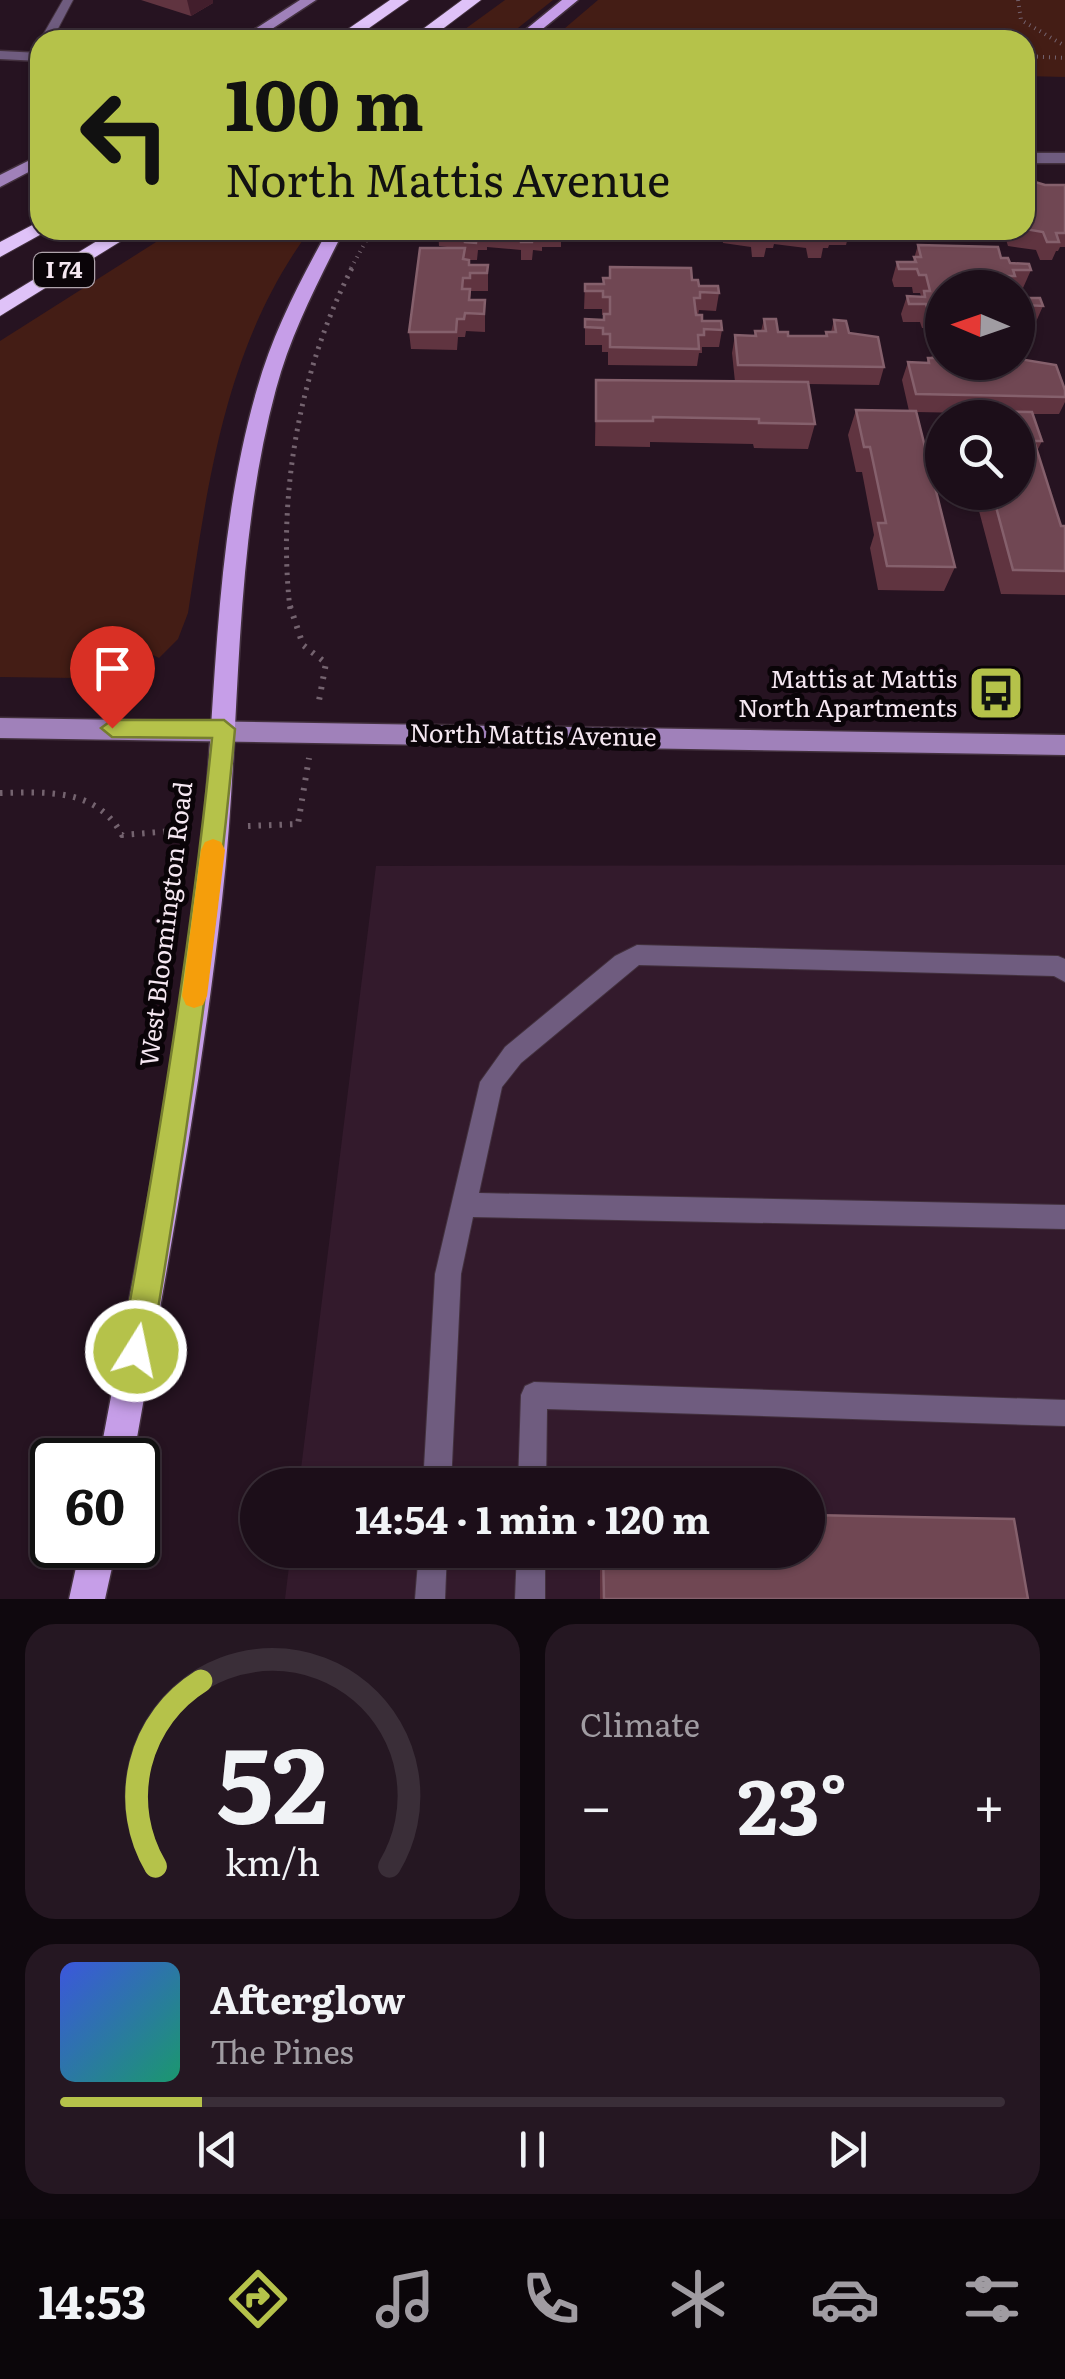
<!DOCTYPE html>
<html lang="en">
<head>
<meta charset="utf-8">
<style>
	:root { --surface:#1c0e19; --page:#251722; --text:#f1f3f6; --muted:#a09ca2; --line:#3a2e38; --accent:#b5c24a }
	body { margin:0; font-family:Literata,serif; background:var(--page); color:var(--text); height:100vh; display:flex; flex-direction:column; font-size:38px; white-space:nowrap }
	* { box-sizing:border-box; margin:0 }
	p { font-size:32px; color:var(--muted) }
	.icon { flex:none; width:55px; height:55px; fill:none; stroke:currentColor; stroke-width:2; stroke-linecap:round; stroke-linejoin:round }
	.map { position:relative; height:1599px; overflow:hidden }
	.panel { display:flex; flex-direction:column; gap:25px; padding:25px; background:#0f080e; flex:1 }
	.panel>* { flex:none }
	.hud { position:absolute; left:30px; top:30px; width:1005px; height:210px; border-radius:30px; box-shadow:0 2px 8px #0004,0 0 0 2px var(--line); background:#b5c24a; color:#111; overflow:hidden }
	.needle { width:65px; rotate:272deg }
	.controls { position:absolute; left:925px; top:270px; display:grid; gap:20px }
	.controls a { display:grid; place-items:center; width:110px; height:110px; border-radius:50%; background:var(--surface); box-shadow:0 2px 8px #0004,0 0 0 2px var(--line); font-size:50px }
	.speed { position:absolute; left:30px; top:1438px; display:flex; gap:20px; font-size:50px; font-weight:700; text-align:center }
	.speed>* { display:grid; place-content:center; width:130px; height:130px; border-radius:50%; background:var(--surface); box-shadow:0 2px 8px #0004,0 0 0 2px var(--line); line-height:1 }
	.speed .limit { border:5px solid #111; border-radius:15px; background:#fff; color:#111 }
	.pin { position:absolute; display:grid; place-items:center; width:85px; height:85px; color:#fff; margin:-102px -42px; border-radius:50% 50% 50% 0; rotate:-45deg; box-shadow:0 0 10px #0007 }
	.pin .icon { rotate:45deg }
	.me { position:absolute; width:110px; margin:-55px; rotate:10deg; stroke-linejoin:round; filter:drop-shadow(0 0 8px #0008) }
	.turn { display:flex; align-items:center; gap:35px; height:210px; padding:0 30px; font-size:45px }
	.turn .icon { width:130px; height:130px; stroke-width:2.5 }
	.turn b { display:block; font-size:70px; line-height:85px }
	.big { font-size:75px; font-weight:700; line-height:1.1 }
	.panel .tile { flex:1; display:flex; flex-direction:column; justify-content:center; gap:15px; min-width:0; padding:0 35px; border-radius:30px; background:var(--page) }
	.panel .dial { align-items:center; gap:0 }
	.dial svg { height:260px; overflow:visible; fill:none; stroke:var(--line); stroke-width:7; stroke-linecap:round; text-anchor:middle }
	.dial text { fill:var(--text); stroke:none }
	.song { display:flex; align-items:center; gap:30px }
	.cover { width:120px; height:120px; border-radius:15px; background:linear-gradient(135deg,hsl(230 70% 55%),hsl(160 70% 35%)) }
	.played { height:10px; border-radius:5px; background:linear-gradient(90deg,var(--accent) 15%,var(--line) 15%) }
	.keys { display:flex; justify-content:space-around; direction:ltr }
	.heat { display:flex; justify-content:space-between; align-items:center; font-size:55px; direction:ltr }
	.panel .tiles { flex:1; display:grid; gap:25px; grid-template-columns:1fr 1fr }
	.tile:last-child { grid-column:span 2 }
	.trip { position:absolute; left:240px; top:1468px; width:585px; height:100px; border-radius:50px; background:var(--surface); box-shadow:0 2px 8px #0004,0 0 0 2px var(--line); font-weight:700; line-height:100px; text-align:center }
	.tab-bar { display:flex; height:160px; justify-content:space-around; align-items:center; background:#0b060a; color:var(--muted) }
	.tab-bar .icon { width:70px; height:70px }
	.tab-bar .current { color:var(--accent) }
	.tab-bar b { font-size:45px; color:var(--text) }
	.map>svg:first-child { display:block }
	.built { fill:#331a2c }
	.green { fill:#441d15 }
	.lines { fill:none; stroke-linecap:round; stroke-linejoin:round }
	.lane-casing { stroke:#43313e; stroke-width:2 }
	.street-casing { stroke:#43313e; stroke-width:3 }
	.secondary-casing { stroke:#43313e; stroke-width:3 }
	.primary-casing { stroke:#43313e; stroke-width:3 }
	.highway-casing { stroke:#43313e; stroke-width:2 }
	.path-far2 { stroke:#74636f; stroke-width:4; stroke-dasharray:1 5; stroke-linecap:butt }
	.path-far1 { stroke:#74636f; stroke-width:5; stroke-dasharray:2.5 6; stroke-linecap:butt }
	.path { stroke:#74636f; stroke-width:6; stroke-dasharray:2.5 8; stroke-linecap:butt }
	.lane { fill:#6f5c7f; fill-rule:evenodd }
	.street { fill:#6f5c7f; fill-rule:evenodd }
	.secondary { fill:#a081ba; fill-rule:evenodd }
	.primary { fill:#c69ee8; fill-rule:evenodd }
	.highway { fill:#dfc2f8; fill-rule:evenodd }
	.wall { fill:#603440 }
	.shaded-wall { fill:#421e2c }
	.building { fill:#704753; stroke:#85606c; stroke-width:2.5 }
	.route { fill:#b5c24a; stroke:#767e30; stroke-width:2.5 }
	.slow { fill:#f59e0b }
	.labels { text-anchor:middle; stroke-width:10; stroke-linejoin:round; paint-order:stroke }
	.shield { fill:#0a0408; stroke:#aea3ab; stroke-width:2.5 }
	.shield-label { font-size:22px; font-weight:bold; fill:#f5e7f1 }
	.poi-label { font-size:25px; fill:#f5e7f1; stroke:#0a0408; text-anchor:end }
	.street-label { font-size:25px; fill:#f5e7f1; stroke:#0a0408 }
</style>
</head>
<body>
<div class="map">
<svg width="1065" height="1599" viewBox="0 0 1065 1599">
	<rect width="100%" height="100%" fill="#261321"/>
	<path class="built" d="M1065,865v734h-780l6,-49h517v-65h-509l77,-619z"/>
	<g class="green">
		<path d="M505,0h48l-50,40h-53z"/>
		<path d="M598,0h467v77l-40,-1v-36h-474z"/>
		<path d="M175,230h135c-84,114 -101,246 -122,383l-10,26 -19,19 -10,-5 -35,19 -37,6 -77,-1v-336z"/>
	</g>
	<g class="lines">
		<g class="lane-casing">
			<g id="lane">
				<path d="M63,0h10l-21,40h-12z"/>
				<path d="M637,945l421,11 7,3v23l-11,-6 -415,-11 -118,98 -19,24 -23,106 586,12v24l-592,-12 -12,57 -10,211h-28l12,-211 45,-192 25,-35 110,-91z"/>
				<path d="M534,1382l531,18v26l-518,-17 -1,76h-28l3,-90 4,-9z"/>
				<path d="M419,1550h28l-2,49h-30z"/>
				<path d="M517,1550h28v49h-30z"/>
			</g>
		</g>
		<g class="street-casing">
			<g id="street">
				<path d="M0,51l40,2v8l-40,-2z"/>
				<rect x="1025" y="153" width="40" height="10"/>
			</g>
		</g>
		<g class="secondary-casing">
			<g id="secondary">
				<path d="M300,0h16l-61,40h-17z"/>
				<path d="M40,155v11l-40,21v-12z"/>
				<path d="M0,718l1065,17v20l-1065,-17z"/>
			</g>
		</g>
		<g class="primary-casing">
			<g id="primary">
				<path d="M562,0h16l-49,40h-16z"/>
				<path d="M328,230h16c-26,52 -53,103 -68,159 -45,167 -34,341 -54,511 -21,188 -56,374 -89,560h-34c35,-186 72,-372 97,-560 22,-170 13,-345 61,-511 16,-57 43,-108 71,-159z"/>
				<path d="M81,1545h36l-12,54h-36z"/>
			</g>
		</g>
		<g class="highway-casing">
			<g id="highway">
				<path d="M390,0h19l-57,40h-20z"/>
				<path d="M462,0h19l-53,40h-20z"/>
				<path d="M40,221v9l7,1 -47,26v-15z"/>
				<path d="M115,230h24l-139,86v-16z"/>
			</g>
		</g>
		<g class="path-far2">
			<path d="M1018,0l3,20 44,26"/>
			<path d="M1025,56l40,2"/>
			<path d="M351,268l21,-38"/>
		</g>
		<path class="path-far1" d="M290,609c-13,-115 10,-241 63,-343"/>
		<g class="path">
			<path d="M290,606l13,39 23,18 -8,43"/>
			<path d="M0,793c47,-1 97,-5 122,42l63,-5"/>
			<path d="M248,826l50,-2 11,-66"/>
		</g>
		<use href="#lane" class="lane"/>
		<use href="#street" class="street"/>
		<use href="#secondary" class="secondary"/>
		<use href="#primary" class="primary"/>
		<use href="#highway" class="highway"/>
	</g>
	<g class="wall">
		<path d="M141,0h72v3l-22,13z"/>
		<path d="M1025,172l10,10 10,3h20v62h-5l-2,4h-2l-4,9h-12l-4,-10 -28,-4 -5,-16h22z"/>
		<path d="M438,230h123v17h-19v4l-9,-1 -1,10h-11v-10l-34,-3v3h-9l-1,10h-8l1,5h18v26h-17l-1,9h15v32l-19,-1 -1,6h-7l-1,13 -46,-1 -2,-17 46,-84 -16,-2z"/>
		<path d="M721,230h129l-4,15h-17l-1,3h-5l-2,10h-13l-2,-10 -32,-4 -1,4h-7l-2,9h-12l-1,-10 -28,-4z"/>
		<path d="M918,245l83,13 9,5 21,7 -8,18h-81v53h-11l-3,-13h-6l-2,-6h-17l-2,-8 6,-18h14l-1,-3h-7l-1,-6h-18l-2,-7 5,-18h16z"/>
		<path d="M692,280l7,6 20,7 -3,18 -17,-1 -1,5 4,6 20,9 -3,17h-17v6h-3l-2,13 -89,-1v-13h-6v-7h-17v-26l18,1 1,-5h-2v-6h-18l1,-25z"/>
		<path d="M1018,292l4,6 21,8 -8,18h-9l-8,18z"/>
		<path d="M764,319l14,13 10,4h37l1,-4h5l3,-12 50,47 -5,18 -71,-1 7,40 -7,25 -54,-1 -1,-4 -103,-2v5l-55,-1 1,-66 139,2 -3,-29 3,-18 19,1 1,-5h6z"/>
		<path d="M936,344l6,18 57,2 19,-2 7,-2 40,30v12l-6,12h-26l9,27 -5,10 24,75h4v69l-64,-1 -27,-102h44v-74h-51l1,-5 -52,-1 39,155 -11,24 -66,-1 -8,-42 4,-13 -12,-63h-6l-8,-37 8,-25 53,1 -7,-31 6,-18 19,1 1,-5h3z"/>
		<path d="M808,1514l206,5 14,80h-428v-49h208z"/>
	</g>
	<path class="shaded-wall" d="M187,0h26v3l-22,13z"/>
	<g class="building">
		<path d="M1025,172h6l4,10 10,3h20v48h-9l3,9h-12l-4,-10 -18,-3z"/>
		<path d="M453,230h34l-1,2h-9l-1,11 -11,-1 1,-10z"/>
		<path d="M501,230h41v3l-9,-1 -1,10h-11v-10z"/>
		<path d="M754,230h12l2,9h-12z"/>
		<path d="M810,230h22h-9l2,10h-13z"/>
		<path d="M918,245l80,2 3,11h7l2,5 19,1 2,6h-18l2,6h-7l4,12h-70v35h-4l-4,-13h-6l-2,-6h-17l-2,-8 18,1 -1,-6h6l-4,-16h-7l-2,-6h-18l-2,-7h19l-2,-5h7z"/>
		<path d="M420,248h45l-2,11 6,1v5h19l-1,8h-17v5h-7l-1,11h8l-1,11h16l-1,14 -19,-1 -1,6h-7l-1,13h-47z"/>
		<path d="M610,267l81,1 1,12h6l1,6h19l1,7 -19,-1v6h-6l2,17h6v6h19l1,9 -18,-1v6h-6l1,14 -89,-2v-13h-7v-6l-18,-1v-8l19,1v-6h6v-17h-7v-6h-18v-7h19l-1,-6h7z"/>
		<path d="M1018,292h2l2,6h18l3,8 -18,-1 2,7 -6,-1 5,13h-8z"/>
		<path d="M764,319h12l2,13h10v4h39l-1,-4h10l-2,-12 12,1 3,12 29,4 6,30 -146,-2 -3,-30 21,1 -1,-5h11z"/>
		<path d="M936,344h6v18l21,1 55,-1v-17l2,1 5,14 31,5 9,25v7l-149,-3 -8,-32 21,1 -1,-5h11z"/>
		<path d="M596,380l212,2 7,42 -56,-1v-4l-106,-2v4h-57z"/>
		<path d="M856,410l60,1 39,156 -68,-1 -9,-43h8l-16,-76h-6z"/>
		<path d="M969,411l63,1 10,29h-8l27,85h4v45l-52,-1 -21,-78h26v-74h-47z"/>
		<path d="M808,1515l206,4 14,80h-424l-1,-49h205z"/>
	</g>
	<path class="route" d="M112,720h112l11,9c-19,209 -49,415 -84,622l-5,11 -10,4 -11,-4 -4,-11c37,-204 70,-407 91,-613l-100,-1 -11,-9z"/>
	<path class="slow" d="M213,839l8,3 4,8 -18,146 -4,9 -9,3 -8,-3 -4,-9 19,-146 4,-8z"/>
	<defs>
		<g id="bus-square" transform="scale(2.875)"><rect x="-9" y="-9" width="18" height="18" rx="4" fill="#b5c24a" stroke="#0a0408"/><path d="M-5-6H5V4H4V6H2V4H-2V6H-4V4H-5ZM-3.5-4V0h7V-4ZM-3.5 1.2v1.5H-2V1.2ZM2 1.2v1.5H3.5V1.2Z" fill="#111"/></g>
	</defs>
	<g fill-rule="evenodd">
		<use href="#bus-square" x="996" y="693"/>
	</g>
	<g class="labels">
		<rect class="shield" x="34" y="253" width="60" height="34" rx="8"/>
		<g class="shield-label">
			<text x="64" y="278">I 74</text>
		</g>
		<g class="poi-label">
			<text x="957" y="688">Mattis at Mattis<tspan x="957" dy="29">North Apartments</tspan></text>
		</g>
		<g class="street-label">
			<text transform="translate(533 735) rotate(1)" y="9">North Mattis Avenue</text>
			<text transform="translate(166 924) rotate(-83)" y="9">West Bloomington Road</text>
		</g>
	</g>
</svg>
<div class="controls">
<a><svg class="needle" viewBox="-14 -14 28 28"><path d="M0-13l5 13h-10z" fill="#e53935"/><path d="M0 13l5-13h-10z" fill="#a09ca2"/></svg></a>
<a><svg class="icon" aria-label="search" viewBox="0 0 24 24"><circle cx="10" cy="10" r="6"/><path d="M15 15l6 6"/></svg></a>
</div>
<div class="speed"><div class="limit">60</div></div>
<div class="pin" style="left:112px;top:728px;background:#d93025"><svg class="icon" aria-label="arrive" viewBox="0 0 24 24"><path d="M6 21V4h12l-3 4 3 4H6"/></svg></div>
<svg class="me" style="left:136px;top:1351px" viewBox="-20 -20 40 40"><circle r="17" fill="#b5c24a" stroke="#fff" stroke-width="3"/><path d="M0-11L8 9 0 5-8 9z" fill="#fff"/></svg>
<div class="trip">14:54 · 1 min · 120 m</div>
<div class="hud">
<div class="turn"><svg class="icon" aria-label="left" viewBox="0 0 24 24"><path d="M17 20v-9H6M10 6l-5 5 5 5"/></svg><div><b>100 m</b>North Mattis Avenue</div></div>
</div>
</div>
<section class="panel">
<div class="tiles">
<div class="tile dial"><svg viewBox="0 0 100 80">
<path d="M14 69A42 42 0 1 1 86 69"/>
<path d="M14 69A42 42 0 0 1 28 12" stroke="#b5c24a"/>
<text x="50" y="56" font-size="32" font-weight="700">52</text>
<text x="50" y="72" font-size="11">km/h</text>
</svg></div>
<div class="tile"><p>Climate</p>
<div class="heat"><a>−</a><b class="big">23°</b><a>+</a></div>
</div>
<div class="tile">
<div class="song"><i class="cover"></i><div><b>Afterglow</b><p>The Pines</p></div></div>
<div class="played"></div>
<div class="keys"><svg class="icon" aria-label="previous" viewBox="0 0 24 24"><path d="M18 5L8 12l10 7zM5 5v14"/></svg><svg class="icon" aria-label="pause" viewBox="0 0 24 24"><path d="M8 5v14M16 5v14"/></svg><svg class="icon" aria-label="next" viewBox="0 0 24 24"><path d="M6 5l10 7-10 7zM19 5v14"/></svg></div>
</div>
</div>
</section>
<nav class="tab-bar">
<b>14:53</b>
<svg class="icon current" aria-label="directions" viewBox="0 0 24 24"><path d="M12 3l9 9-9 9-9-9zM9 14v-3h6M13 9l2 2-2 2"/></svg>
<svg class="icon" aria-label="music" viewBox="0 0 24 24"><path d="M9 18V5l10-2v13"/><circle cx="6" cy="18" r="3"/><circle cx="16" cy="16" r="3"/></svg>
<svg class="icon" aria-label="phone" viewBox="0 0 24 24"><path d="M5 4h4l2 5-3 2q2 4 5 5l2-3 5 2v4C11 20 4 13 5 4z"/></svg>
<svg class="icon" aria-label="climate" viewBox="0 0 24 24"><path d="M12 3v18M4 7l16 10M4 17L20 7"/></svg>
<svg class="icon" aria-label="car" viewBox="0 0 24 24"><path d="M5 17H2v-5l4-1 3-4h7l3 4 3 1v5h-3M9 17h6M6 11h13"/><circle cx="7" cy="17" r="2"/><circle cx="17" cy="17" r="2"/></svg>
<svg class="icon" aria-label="filters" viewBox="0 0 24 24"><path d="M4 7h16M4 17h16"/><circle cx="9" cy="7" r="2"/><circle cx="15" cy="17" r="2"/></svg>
</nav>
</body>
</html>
